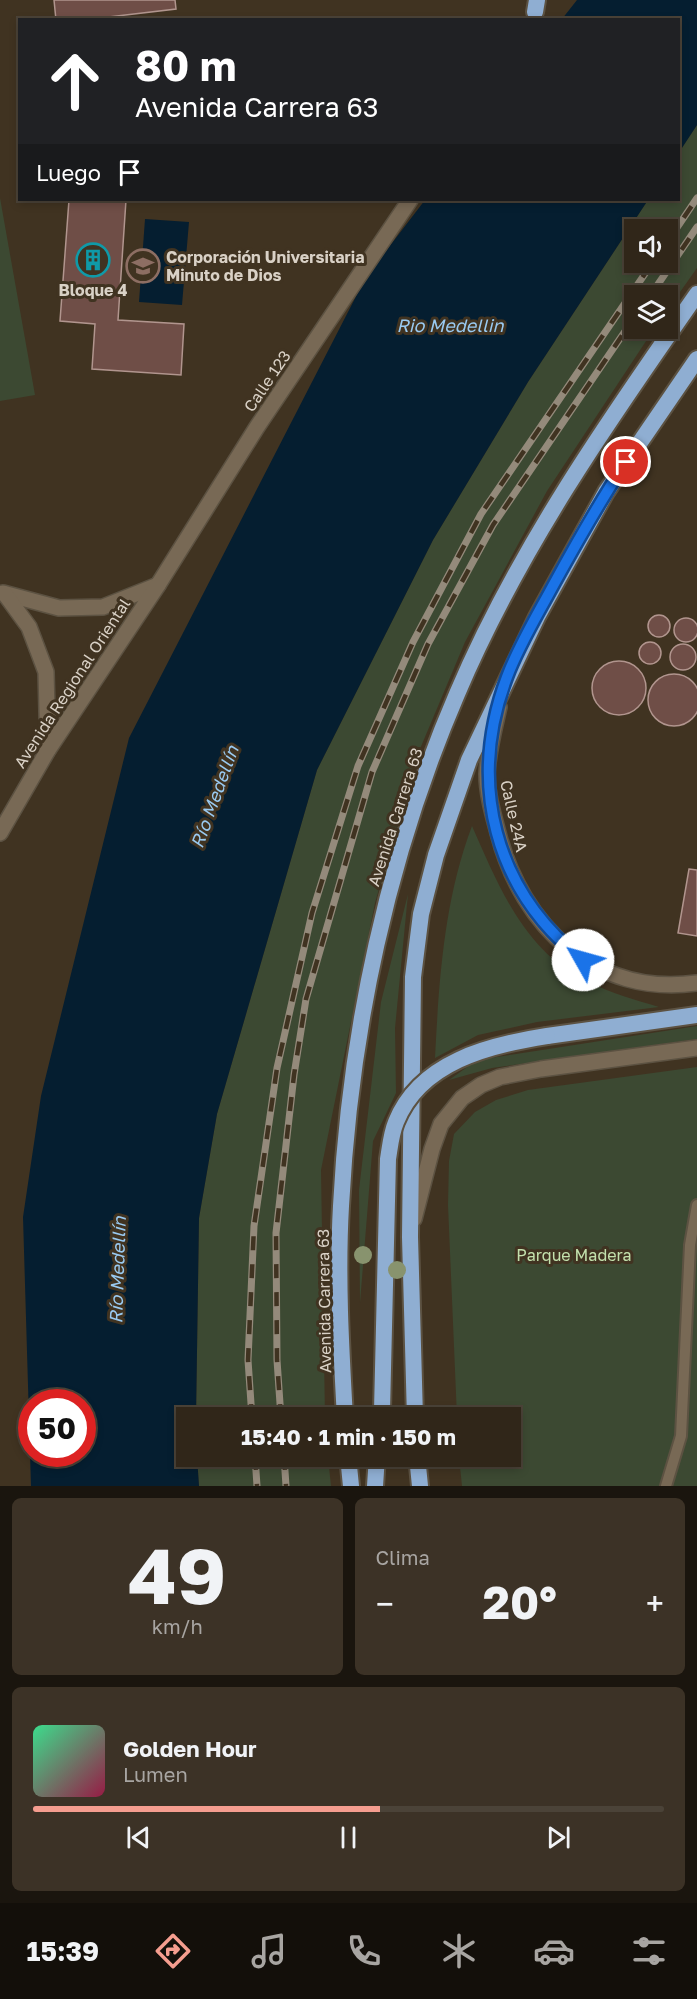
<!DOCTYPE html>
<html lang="es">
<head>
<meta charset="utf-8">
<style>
	:root { --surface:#302619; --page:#3c3226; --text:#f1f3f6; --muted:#a8a5a2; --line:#4b4338; --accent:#f59d8f }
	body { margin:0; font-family:"Golos Text",sans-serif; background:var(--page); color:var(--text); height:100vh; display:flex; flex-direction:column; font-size:22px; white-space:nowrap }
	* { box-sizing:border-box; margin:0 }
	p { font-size:20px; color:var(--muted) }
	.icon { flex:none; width:33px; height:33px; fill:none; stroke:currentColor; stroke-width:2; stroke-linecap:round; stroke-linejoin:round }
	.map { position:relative; height:1486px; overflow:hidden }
	.sheet { display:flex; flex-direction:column; gap:12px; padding:12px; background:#1a150e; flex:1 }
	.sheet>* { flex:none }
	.banner { position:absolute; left:18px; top:18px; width:662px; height:183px; border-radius:0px; box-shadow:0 3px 9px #0003,0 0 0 2px var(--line); background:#202124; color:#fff; overflow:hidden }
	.tools { position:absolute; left:624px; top:219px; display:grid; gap:12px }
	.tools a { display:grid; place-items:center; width:54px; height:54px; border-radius:0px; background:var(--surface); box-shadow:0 3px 9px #0003,0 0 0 2px var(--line); font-size:30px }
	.speed { position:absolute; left:18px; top:1389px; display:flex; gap:12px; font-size:30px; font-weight:700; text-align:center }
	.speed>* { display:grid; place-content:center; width:78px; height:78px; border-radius:50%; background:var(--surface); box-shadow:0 3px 9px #0003,0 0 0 2px var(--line); line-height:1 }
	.speed .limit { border:9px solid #d22; background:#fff; color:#111 }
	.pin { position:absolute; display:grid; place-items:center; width:51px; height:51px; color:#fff; margin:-26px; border:3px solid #fff; border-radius:50%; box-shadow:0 2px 6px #0007 }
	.me { position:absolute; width:66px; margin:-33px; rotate:308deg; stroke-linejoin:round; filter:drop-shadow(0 0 4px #0008) }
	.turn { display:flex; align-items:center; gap:21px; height:126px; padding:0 18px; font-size:27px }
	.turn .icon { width:78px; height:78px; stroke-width:2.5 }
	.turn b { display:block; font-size:42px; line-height:51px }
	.then { display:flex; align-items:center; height:57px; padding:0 18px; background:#0003; gap:12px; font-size:22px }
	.big { font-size:45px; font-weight:700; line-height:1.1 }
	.sheet .tile { flex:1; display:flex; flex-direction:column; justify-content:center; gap:9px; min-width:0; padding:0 21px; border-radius:9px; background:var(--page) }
	.sheet .dial { align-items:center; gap:0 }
	.dial b { font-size:78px; line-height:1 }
	.song { display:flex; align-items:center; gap:18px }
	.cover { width:72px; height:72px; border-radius:9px; background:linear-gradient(135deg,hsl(150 70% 55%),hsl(340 70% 35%)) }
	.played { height:6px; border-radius:3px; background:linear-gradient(90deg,var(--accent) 55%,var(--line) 55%) }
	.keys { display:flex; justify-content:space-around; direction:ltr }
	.heat { display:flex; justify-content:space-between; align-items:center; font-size:33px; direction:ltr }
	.sheet .tiles { flex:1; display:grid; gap:12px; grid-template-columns:1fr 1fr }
	.tile:last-child { grid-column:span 2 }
	.trip { position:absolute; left:176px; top:1407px; width:345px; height:60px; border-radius:0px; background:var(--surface); box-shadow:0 3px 9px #0003,0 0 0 2px var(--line); font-weight:700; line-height:60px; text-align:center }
	.tabs { display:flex; height:96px; justify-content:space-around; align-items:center; background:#130f0a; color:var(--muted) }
	.tabs .icon { width:42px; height:42px }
	.tabs .current { color:var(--accent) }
	.tabs b { font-size:27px; color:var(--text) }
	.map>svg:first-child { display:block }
	.green { fill:#3c4932; fill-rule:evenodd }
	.water { fill:#051e30; fill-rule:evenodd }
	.building { fill:#6f4e47; stroke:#b1958e; stroke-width:1.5 }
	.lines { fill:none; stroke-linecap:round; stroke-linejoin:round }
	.service-casing { stroke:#5c5242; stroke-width:14 }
	.secondary-casing { stroke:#5c5242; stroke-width:18 }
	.trunk-casing { stroke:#5c5242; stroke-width:20 }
	.service { stroke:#786955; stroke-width:10 }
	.secondary { stroke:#786955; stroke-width:15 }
	.trunk { stroke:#8faed2; stroke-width:16 }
	.rail-casing { stroke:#948a7b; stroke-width:7 }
	.rail { stroke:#403321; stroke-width:4.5; stroke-dasharray:14; stroke-linecap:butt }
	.trunk-bridge-casing { stroke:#5c5242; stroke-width:20; stroke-linecap:butt }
	.trunk-bridge { stroke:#8faed2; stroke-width:16 }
	.tree { fill:#88936e }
	.route-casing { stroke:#114b97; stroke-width:15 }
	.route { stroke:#1a73e8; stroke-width:10 }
	.labels { text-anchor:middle; stroke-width:6; stroke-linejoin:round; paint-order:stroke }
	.poi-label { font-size:16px; font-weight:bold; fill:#d9d1c6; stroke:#403321; text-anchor:start }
	.street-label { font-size:16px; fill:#d9d1c6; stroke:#403321 }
	.park-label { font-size:16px; fill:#c3e1ad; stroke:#403321 }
	.water-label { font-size:18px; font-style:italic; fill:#99caf1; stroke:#403321 }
</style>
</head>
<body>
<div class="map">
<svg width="697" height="1486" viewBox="0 0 697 1486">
	<rect width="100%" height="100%" fill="#403321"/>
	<g class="green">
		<path d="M697,125v143l-29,41v-13h-34v32l20,1 -107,162 -82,151 -48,114 -42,147 -54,267 4,247 -129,1 3,-200 18,-104 100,-344 116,-230 95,-158 120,-182h30v-46zM634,230h34v32h-34z"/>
		<path d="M0,198l35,197 -35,6z"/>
		<path d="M472,826c27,61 53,127 118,157 22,10 45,17 69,24l-122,15 -59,13 -43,23c4,-78 9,-158 37,-232z"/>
		<path d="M408,894l-13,134 1,65 -23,48 -13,162 -1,-113 22,-188z"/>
		<path d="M697,1026v13l-205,29 -43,12 28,-20z"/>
		<path d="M697,1067v419h-235l-3,-29 51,-1v-38l-53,-1 -9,-212 1,-44 5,-27 21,-22 21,-12 32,-10z"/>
		<path d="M197,1457h131l3,29h-132z"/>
	</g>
	<g class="water">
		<path d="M577,0h120v125l-19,29v-134l-116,-1z"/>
		<path d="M425,200h223l-120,182 -95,158 -116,230 -100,344 -18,104 -3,199 -10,1v38l11,1 2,29h-168l-8,-269 18,-121 88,-358 237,-461zM32,1402h50v52h-50z"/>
		<path d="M145,219l44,3 -7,83 -43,-3z"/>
	</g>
	<g class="building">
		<path d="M54,0h121l1,9 -93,11h-27z"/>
		<path d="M69,200h57l-8,120 66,4 -3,51 -89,-6 3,-45 -35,-3z"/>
		<circle cx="659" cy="626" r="11"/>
		<circle cx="686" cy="630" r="12"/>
		<circle cx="650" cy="653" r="11"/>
		<circle cx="683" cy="657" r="13"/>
		<circle cx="619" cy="688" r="27"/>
		<circle cx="674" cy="700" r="26"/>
		<path d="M689,869l8,1v66l-19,-3z"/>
	</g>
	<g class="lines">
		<g class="service-casing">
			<path id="service" d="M666,1486l15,-50 9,-191 7,-40"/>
		</g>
		<g class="secondary-casing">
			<g id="secondary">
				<path d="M3,593l56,15 44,-1 55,-22"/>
				<path d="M5,594l24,33 17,45 2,78"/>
				<path d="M499,707c-5,22 -11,44 -12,67 0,20 6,40 11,59 24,94 98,164 199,150"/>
				<path d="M0,833l48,-83 110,-165 99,-158 153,-227"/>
				<path d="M414,1219l18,-70 9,-25 21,-26 19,-13 19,-8 41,-8 156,-21"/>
			</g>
		</g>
		<g class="trunk-casing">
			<g id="trunk">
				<path d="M535,12l2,-12"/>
				<path d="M547,1036l150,-21"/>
				<path d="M345,1418c-4,-71 -8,-142 -4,-212 9,-175 47,-352 116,-512 61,-144 151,-273 240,-400"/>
				<path d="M415,1418l-5,-181 3,-260 8,-63 15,-59 33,-95 68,-143 69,-125 91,-133"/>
				<path d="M348,1456l3,30"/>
				<path d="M417,1456l3,30"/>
				<path d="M375,1486l2,-30"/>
			</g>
		</g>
		<use href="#service" class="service"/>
		<use href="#secondary" class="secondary"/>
		<use href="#trunk" class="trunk"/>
		<g class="rail-casing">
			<g id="rail">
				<path d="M668,241l29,-43"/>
				<path d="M650,296l47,-69"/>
				<path d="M252,1418l-4,-58 6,-134 23,-158 35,-155 46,-147 55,-124 68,-128 172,-252"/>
				<path d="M281,1418l-4,-58 -1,-127 18,-158 12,-76 66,-227 56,-128 65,-119 141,-207"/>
				<path d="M255,1456l2,30"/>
				<path d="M284,1456l2,30"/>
			</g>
		</g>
		<use href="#rail" class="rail"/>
		<g class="trunk-bridge-casing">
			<path id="trunk-bridge" d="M382,1411l6,-252c2,-12 3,-25 8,-37 24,-60 93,-77 151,-86"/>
		</g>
		<use href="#trunk-bridge" class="trunk-bridge"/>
	</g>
	<g class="tree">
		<circle cx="363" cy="1255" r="9"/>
		<circle cx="397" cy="1270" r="9"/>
	</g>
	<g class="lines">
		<g class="route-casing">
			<path id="route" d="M583,960c-89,-70 -116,-177 -76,-283 12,-32 31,-63 47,-93 23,-42 46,-83 72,-122"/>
		</g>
		<use href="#route" class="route"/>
	</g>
	<defs>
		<g id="building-ring" transform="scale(1.725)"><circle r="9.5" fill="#403321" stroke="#0f9aa8" stroke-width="1.5"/><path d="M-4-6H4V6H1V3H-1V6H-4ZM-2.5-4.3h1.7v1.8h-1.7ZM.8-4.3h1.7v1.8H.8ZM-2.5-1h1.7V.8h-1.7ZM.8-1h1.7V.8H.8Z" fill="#0f9aa8"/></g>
		<g id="university-ring" transform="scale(1.725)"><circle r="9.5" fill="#403321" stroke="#8d6e63" stroke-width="1.5"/><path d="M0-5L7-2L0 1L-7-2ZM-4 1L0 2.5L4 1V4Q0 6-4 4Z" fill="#8d6e63"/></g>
	</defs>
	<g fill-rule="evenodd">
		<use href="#building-ring" x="93" y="260"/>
		<use href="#university-ring" x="143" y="266"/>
	</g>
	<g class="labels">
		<g class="poi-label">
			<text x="166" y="263">Corporación Universitaria<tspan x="166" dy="18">Minuto de Dios</tspan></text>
			<text x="93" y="296" text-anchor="middle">Bloque 4</text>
		</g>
		<g class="street-label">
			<text transform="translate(267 381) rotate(-56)" y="6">Calle 123</text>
			<text transform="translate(72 683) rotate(-57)" y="6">Avenida Regional Oriental</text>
			<text transform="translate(514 816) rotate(77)" y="6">Calle 24A</text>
			<text transform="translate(395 817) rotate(-72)" y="6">Avenida Carrera 63</text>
			<text transform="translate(324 1301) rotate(-91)" y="6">Avenida Carrera 63</text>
		</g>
		<g class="park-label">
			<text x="574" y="1261">Parque Madera</text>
		</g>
		<g class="water-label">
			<text x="450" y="332">Rio Medellin</text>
			<text transform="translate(215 797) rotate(-70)" y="6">Río Medellín</text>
			<text transform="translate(118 1270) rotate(-88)" y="6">Río Medellín</text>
		</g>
	</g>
</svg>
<div class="tools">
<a><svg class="icon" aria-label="sound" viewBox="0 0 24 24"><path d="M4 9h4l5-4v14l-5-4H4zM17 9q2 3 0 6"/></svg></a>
<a><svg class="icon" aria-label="layers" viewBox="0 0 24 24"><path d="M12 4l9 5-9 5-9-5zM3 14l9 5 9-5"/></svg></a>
</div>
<div class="speed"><div class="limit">50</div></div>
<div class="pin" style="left:626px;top:462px;background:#d93025"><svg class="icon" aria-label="arrive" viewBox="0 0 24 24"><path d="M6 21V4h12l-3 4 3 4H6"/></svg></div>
<svg class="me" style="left:583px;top:960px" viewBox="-20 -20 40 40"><circle r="19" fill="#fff"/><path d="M0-13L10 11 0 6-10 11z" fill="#1a73e8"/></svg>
<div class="trip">15:40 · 1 min · 150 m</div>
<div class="banner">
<div class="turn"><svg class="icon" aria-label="ahead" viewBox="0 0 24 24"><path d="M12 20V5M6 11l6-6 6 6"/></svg><div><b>80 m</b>Avenida Carrera 63</div></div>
<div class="then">Luego<svg class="icon" aria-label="arrive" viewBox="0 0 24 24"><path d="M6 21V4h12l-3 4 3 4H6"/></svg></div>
</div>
</div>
<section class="sheet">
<div class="tiles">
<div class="tile dial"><b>49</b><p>km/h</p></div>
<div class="tile"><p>Clima</p>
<div class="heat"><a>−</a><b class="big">20°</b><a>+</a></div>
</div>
<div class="tile">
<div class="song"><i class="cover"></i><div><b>Golden Hour</b><p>Lumen</p></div></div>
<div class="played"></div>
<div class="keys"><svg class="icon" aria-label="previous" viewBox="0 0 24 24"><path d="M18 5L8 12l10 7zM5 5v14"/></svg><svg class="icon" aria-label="pause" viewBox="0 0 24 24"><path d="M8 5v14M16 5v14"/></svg><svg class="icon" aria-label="next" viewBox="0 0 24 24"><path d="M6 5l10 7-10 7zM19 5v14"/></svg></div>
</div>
</div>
</section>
<nav class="tabs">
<b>15:39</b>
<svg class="icon current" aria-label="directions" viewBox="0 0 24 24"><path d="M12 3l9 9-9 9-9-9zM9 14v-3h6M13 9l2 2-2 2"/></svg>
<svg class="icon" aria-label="music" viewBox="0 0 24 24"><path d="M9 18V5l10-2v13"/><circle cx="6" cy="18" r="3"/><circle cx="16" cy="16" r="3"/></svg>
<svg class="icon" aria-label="phone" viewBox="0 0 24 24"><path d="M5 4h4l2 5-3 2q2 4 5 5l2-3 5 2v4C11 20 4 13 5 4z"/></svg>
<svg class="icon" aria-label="climate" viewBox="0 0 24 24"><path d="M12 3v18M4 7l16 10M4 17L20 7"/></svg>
<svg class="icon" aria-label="car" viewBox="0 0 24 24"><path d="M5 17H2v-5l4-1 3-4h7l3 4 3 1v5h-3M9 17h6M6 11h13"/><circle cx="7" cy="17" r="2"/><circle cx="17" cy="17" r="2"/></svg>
<svg class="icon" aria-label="filters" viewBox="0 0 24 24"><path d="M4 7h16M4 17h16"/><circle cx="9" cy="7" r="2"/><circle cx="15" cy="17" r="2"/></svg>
</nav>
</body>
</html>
